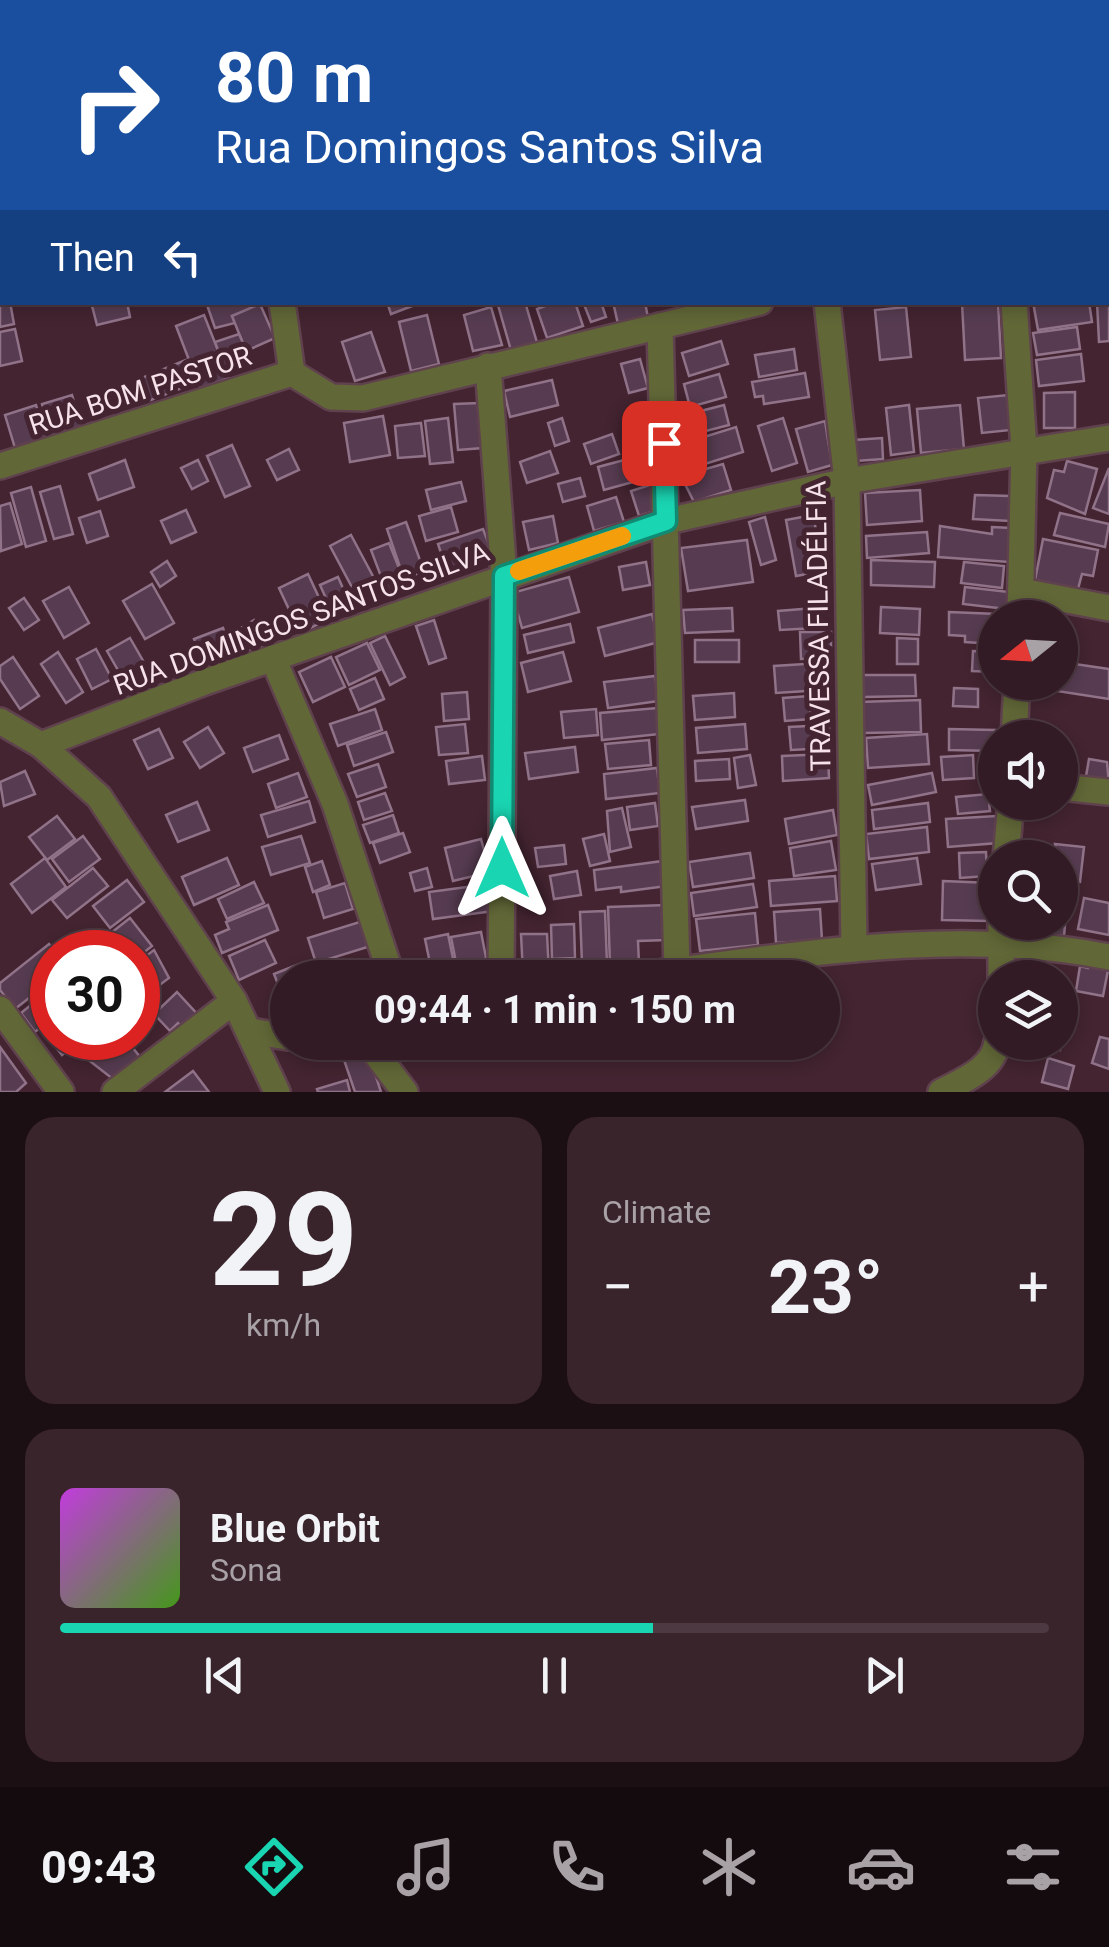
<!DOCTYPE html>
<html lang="en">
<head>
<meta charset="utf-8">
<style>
	:root { --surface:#321b24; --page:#3a242c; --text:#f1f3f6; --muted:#a8a1a6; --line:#4d3941; --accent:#1ad5b2 }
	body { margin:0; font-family:Roboto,sans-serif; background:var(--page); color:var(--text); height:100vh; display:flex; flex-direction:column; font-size:38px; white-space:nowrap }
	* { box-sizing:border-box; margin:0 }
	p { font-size:32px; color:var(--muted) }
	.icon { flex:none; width:55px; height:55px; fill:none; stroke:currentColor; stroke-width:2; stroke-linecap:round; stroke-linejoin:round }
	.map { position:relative; height:1092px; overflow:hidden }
	.panel { display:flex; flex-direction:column; gap:25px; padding:25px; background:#1c0f14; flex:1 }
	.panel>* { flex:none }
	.hud { position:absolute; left:0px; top:0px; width:1110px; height:305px; box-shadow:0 5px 15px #0003,0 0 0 2px var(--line); background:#1a4fa0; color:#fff; overflow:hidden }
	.needle { width:65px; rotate:252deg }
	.fabs { position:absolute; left:978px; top:600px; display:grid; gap:20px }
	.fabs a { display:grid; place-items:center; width:100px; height:100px; border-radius:50%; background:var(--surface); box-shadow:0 5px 15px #0003,0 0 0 2px var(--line); font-size:50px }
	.speed { position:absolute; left:30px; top:930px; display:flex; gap:20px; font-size:50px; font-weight:700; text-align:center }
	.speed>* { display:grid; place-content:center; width:130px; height:130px; border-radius:50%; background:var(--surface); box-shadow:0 5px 15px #0003,0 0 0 2px var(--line); line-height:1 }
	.speed .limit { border:15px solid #d22; background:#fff; color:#111 }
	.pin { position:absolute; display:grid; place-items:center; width:85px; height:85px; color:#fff; margin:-42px; border-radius:20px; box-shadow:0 5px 15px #0006 }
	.me { position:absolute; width:110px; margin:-55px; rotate:0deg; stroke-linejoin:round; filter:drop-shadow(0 0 8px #0008) }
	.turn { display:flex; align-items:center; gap:35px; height:210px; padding:0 50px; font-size:45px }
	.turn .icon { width:130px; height:130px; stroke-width:2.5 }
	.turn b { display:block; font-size:70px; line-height:85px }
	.then { display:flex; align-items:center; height:95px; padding:0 50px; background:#0003; gap:20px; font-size:38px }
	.big { font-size:75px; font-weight:700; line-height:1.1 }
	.panel .card { flex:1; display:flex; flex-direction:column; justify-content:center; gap:15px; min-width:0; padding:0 35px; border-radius:30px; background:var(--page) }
	.panel .dial { align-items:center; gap:0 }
	.dial b { font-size:130px; line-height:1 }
	.song { display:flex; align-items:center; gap:30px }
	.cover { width:120px; height:120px; border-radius:15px; background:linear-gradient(135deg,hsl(290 70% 55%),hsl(100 70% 35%)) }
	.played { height:10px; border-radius:5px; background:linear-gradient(90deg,var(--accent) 60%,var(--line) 60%) }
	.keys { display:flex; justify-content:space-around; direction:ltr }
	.heat { display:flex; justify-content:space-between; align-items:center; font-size:55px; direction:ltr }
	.panel .tiles { flex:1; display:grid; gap:25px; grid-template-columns:1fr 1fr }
	.card:last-child { grid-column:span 2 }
	.trip { position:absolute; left:270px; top:960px; width:570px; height:100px; border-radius:50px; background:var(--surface); box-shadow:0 5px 15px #0003,0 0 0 2px var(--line); font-weight:700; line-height:100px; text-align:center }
	.menu { display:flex; height:160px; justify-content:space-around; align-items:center; background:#140b0e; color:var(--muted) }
	.menu .icon { width:70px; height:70px }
	.menu .active { color:var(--accent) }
	.menu b { font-size:45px; color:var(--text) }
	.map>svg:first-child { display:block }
	.building { fill:#573c51; stroke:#907289; stroke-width:2.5 }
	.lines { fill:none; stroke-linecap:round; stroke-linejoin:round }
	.minor-casing { stroke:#60424e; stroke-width:30 }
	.minor { stroke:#616737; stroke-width:25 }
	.route-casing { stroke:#118a74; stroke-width:25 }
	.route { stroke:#1ad5b2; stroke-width:18 }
	.slow { stroke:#f59e0b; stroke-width:18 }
	.labels { text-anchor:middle; stroke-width:10; stroke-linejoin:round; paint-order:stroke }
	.street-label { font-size:28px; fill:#f7e2e9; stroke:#432430 }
</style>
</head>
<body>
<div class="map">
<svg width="1109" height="1092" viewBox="0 0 1109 1092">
	<rect width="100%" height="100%" fill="#432430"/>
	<g class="building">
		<path d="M381,0h76v2h-75z"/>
		<path d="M771,0h86l1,2h-87z"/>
		<path d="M0,255l2,47h8l4,22 -14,3z"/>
		<path d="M1109,296v45l-10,1 -2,-40h11z"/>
		<path d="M91,302h36l3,15 -33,8z"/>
		<path d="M206,302h63l-37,14 3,7 -20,5z"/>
		<path d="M387,302h27l1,3 -24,9z"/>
		<path d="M525,302l13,44 -26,8 -14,-49z"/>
		<path d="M556,302h19l8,24 -36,12 -10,-29z"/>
		<path d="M583,302h18l5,15 -15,5z"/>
		<path d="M613,302h32l3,16 -30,6z"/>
		<path d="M998,302l3,56 -36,2 -3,-57z"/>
		<path d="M1033,302h56l3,20 -54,8z"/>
		<path d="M260,304l15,34 -29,13 -14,-35z"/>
		<path d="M491,307l11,38 -29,6 -9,-36z"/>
		<path d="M906,307l5,50 -31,3 -5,-50z"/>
		<path d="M204,315l25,63 -29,11 -24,-63z"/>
		<path d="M427,315l12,49 -28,7 -12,-49z"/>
		<path d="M1077,327l3,22 -43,6 -4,-22z"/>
		<path d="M15,329l7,32 -22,5v-34z"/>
		<path d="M371,332l14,40 -30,9 -13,-39z"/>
		<path d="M239,334l13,29 -26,9 -11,-30z"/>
		<path d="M721,341l7,23 -39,12 -7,-23z"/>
		<path d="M794,349l3,21 -38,7 -4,-22z"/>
		<path d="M1081,354l3,27 -45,5 -3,-26z"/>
		<path d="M640,359l8,29 -19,5 -8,-29z"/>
		<path d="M186,360l9,23 -49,19 -9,-22z"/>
		<path d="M805,373l4,24 -45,7 -1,-8 -8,1 -3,-15z"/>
		<path d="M719,374l7,23 -36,10 -6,-23z"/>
		<path d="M552,380l6,25 -48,12 -6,-26z"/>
		<path d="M1075,392v36h-31v-35z"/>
		<path d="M72,395l12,41 -30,9 -12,-41z"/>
		<path d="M1008,395l3,35 -29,3 -4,-35z"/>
		<path d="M480,403l3,45 -25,2 -4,-46z"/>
		<path d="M36,405l13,43 -31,10 -13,-43z"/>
		<path d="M724,405l5,20 -35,9 -5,-20z"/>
		<path d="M909,405l5,47 -23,3 -5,-47z"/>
		<path d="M960,405l4,44 -43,4 -4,-44z"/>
		<path d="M383,416l7,39 -40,7 -6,-39z"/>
		<path d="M448,418l5,44 -23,2 -5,-43z"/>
		<path d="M562,418l7,23 -14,5 -7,-23z"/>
		<path d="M783,418l14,45 -25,8 -14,-45z"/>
		<path d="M825,421l7,44 -24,7 -12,-43z"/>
		<path d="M421,423l4,33 -27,2 -3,-32z"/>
		<path d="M736,427l7,25 -57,18 -8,-25z"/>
		<path d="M612,434l7,20 -28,10 -7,-20z"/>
		<path d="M882,438l1,21 -27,2 -2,-21z"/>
		<path d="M232,445l18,41 -25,11 -18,-41z"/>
		<path d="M289,449l10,21 -22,10 -10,-20z"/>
		<path d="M550,451l8,22 -31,10 -7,-21z"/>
		<path d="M643,455l5,18 -9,3 1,4 -36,10 -6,-23z"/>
		<path d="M125,460l9,27 -36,13 -9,-26z"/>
		<path d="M198,460l10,21 -16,8 -11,-21z"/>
		<path d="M1067,461l30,8 -12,45 -38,-16 7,-28 10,2z"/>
		<path d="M723,464l8,26 -37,12 -13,-26z"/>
		<path d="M1109,468v46l-16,-6z"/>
		<path d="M580,478l5,18 -22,6 -5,-18z"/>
		<path d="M461,482l5,19 -35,9 -5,-20z"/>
		<path d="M653,484l8,25 -22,7 -8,-25z"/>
		<path d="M60,486l13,48 -19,5 -14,-47z"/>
		<path d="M31,487l15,54 -20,6 -15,-54z"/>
		<path d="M920,490l2,31 -55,4 -2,-32z"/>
		<path d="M975,495l36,1 -1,25 -37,-2z"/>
		<path d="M616,497l8,25 -30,9 -7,-25z"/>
		<path d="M10,503l12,41 -21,7 -1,-45z"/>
		<path d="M451,507l7,25 -32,9 -7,-25z"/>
		<path d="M186,510l10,22 -25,11 -10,-22z"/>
		<path d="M100,511l8,25 -21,7 -8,-25z"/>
		<path d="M1060,513l49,11 -4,23 -51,-12z"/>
		<path d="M813,515l11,56 -28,5 -10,-56z"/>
		<path d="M553,516l5,27 -29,7 -6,-28z"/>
		<path d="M765,517l11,43 -15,5 -12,-43z"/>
		<path d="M406,522l18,49 -20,8 -17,-50z"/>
		<path d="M940,526l52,8v-7l20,1 -3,34 -71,-5z"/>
		<path d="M483,529l10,26 -46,16 -9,-27z"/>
		<path d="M927,532l2,21 -62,5 -1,-22z"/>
		<path d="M351,535l24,45 -21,11 -24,-45z"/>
		<path d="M1043,539l55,11 -5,26 -11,-2 -4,15 -43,-9z"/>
		<path d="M747,540l6,42 -65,9 -7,-43z"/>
		<path d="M389,543l18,45 -19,7 -17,-45z"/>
		<path d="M871,560l64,2 -1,25 -63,-2z"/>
		<path d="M167,561l9,15 -16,11 -9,-15z"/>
		<path d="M646,562l4,23 -27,5 -4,-23z"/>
		<path d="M964,562l40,4 -2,22 -41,-5z"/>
		<path d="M308,574l21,45 -29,14 -21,-45z"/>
		<path d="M338,577l12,27 -18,8 -12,-27z"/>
		<path d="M569,577l10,35 -57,16 -10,-35z"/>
		<path d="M152,584l22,39 -29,16 -22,-38z"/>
		<path d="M69,587l20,36 -25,15 -21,-37z"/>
		<path d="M965,587l44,5 -2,17 -44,-5z"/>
		<path d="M24,598l15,22 -15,10 -15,-22z"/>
		<path d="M881,607l39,2 -1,26 -39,-2z"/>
		<path d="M732,608l1,23 -48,2 -2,-23z"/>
		<path d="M814,608l2,20 -36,2 -2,-19z"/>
		<path d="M949,612l48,2 -2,30 -30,-2v-6l-16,-1z"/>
		<path d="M652,614l7,28 -54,14 -7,-28z"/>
		<path d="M254,620l10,25 -58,23 -12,-29 29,-11 3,9z"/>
		<path d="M434,620l12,38 -17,6 -13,-38z"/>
		<path d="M570,624l4,18 -46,11 -4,-18z"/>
		<path d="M800,632h31v26l-30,1z"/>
		<path d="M385,636l20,41 -15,8 -20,-42z"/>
		<path d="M130,638l23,40 -23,13 -23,-40z"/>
		<path d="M897,638l21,1v25h-21z"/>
		<rect x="695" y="640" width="44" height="22"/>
		<path d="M367,643l13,27 -31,15 -13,-28z"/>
		<path d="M96,649l16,30 -20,10 -15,-30z"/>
		<path d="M973,651l22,1v20l-23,-1z"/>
		<path d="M58,652l25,40 -17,11 -25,-39z"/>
		<path d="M563,652l8,29 -43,11 -7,-29z"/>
		<path d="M13,657l26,39 -19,13 -20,-30v-13z"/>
		<path d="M331,657l14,30 -32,15 -14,-30z"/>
		<path d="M1061,662l48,7v30l-52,-8z"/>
		<path d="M820,663l2,27 -46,3 -2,-27z"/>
		<path d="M863,675h52l1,21 -53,1z"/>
		<path d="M655,676l4,25 -51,7 -4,-26z"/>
		<path d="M375,678l9,21 -25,11 -9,-21z"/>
		<path d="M954,688l24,1v18l-25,-1z"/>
		<path d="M467,692l2,27 -25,2 -2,-27z"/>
		<path d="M734,693l1,24 -40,3 -2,-24z"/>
		<path d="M809,696l2,23 -26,2 -2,-23z"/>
		<path d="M920,700l1,32 -61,1 -1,-31z"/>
		<path d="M657,708l3,26 -58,6 -2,-27z"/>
		<path d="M375,709l7,21 -44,16 -8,-22z"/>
		<path d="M596,709l2,26 -34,3 -3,-26z"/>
		<path d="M465,724l3,29 -29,2 -3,-28z"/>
		<path d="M745,724l2,25 -49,4 -2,-25z"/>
		<path d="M829,725l1,23 -39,2 -2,-23z"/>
		<path d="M208,727l16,26 -24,15 -16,-26z"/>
		<path d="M159,729l14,29 -25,11 -14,-29z"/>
		<path d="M949,729l46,1v21l-46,-1z"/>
		<path d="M386,732l7,20 -39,14 -7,-21z"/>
		<path d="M927,734l2,30 -61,4 -2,-30z"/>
		<path d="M279,735l9,24 -35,13 -9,-24z"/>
		<path d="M649,740l2,25 -43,4 -3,-25z"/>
		<path d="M575,747l3,25 -49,7 -4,-26z"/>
		<path d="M828,754l1,24 -46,3 -1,-25z"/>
		<path d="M750,755l6,30 -18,3 -4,-30z"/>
		<path d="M973,755l1,23 -31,2 -2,-23z"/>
		<path d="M482,756l3,24 -36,4 -3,-23z"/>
		<path d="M729,759l1,20 -34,2 -1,-20z"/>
		<path d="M1089,759l18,3 2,23 -24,-3z"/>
		<path d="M378,764l8,23 -29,10 -9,-23z"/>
		<path d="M657,768l3,25 -54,6 -2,-25z"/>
		<path d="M25,771l10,23 -31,12 -4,-24z"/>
		<path d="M298,773l9,24 -31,11 -8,-24z"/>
		<path d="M932,773l4,19 -64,13 -4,-20z"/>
		<path d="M385,793l7,18 -28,9 -6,-18z"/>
		<path d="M988,794l2,17 -32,3 -2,-17z"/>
		<path d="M745,800l3,21 -52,8 -4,-22z"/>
		<path d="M309,801l6,21 -47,15 -7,-22z"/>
		<path d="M197,802l12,28 -31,12 -12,-27z"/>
		<path d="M655,803l3,23 -28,4 -3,-23z"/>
		<path d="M928,803l2,19 -56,7 -2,-19z"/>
		<path d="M622,808l9,39 -21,5 -3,-41z"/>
		<path d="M833,810l4,25 -48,9 -4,-25z"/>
		<path d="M393,815l6,18 -29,10 -7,-18z"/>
		<path d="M57,816l18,23 -28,21 -18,-23z"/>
		<path d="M996,816l2,27 -50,4 -2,-28z"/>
		<path d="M927,827l2,25 -60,7 -3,-25z"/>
		<path d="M403,833l7,19 -30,11 -7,-20z"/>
		<path d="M604,834l6,27 -20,5 -7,-27z"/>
		<path d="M83,836l17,23 -31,23 -17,-23z"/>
		<path d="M301,836l9,27 -39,12 -9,-28z"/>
		<path d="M481,839l9,33 -37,9 -8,-33z"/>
		<path d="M831,841l5,29 -42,6 -4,-28z"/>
		<path d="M1055,844l29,3 -4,35 -20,-2z"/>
		<path d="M564,845l2,19 -28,3 -3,-19z"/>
		<path d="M986,852l1,24 -27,2 -1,-25z"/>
		<path d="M750,853l4,25 -61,9 -4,-25z"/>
		<path d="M45,858l21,29 -34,26 -21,-29z"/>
		<path d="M227,858l12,27 -45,20 -12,-28z"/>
		<path d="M917,858l4,26 -45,6 -4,-26z"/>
		<path d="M322,861l8,24 -17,7 -8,-25z"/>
		<path d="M663,861l4,25 -46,6v-5l-25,3 -2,-20z"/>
		<path d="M93,868l15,18 -41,32 -15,-18z"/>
		<path d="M427,868l5,19 -17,4 -5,-18z"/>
		<path d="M577,871l4,24 -27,4 -4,-23z"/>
		<path d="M835,876l2,25 -66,5 -2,-25z"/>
		<path d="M127,880l17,22 -34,26 -17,-22z"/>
		<path d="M943,881l48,2 -1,38 -48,-1z"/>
		<path d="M254,882l10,21 -37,16 -9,-20z"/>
		<path d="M345,883l8,26 -29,9 -8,-26z"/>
		<path d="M490,884l4,27 -61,8 -4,-27z"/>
		<path d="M753,884l4,23 -63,9 -3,-23z"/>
		<path d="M1084,898l25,5v32l-31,-6z"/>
		<path d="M268,905l10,25 -56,23 -7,-18 14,-6 -3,-7z"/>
		<path d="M666,905l1,35 -29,1 1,23 -29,1 -2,-58z"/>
		<path d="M820,909l2,31 -46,3 -2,-31z"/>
		<path d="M605,911l2,53h-25l-2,-52z"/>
		<path d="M755,913l3,32 -58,6 -4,-32z"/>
		<path d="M1060,913l6,1 -2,22 -44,-5 1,-9h39z"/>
		<path d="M130,918l22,28 -14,11v-5h-34l-7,-8z"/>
		<path d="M366,920l8,25 -58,18 -8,-25z"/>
		<path d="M574,924l1,34 -23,1 -1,-34z"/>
		<path d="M481,932l9,46h-31l-8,-41z"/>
		<path d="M448,934l9,44h-24l-8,-39z"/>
		<path d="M521,934h26l2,39 -26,1z"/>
		<path d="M265,940l11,23 -37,17 -10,-24z"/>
		<path d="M49,944l6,8 -3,28 -37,29 -15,-19v-7z"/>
		<path d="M154,950l15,28 -28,21 -3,-37z"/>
		<path d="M1023,950l27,5 -4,23h-27z"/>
		<path d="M1090,958l19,7 -6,31 -27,-5 4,-25 8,2z"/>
		<path d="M302,963l5,15h-19v32l-14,-36z"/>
		<path d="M52,988v30l-17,14 -14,-19z"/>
		<path d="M177,992l23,25 -15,14 -7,-8 -8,8 -16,-17z"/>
		<path d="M52,1024v14h33l-23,17 -19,-24z"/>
		<path d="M1060,1027l4,1 -4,22 -39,-8h39z"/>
		<path d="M1100,1037l9,2v30l-17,-6z"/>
		<path d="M95,1038h30l19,24 -26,21 -41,-32z"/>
		<path d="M0,1047l26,36 -10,9h-16z"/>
		<path d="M367,1049l14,43h-26l-12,-35z"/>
		<path d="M1048,1058l26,8 -6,23 -26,-7z"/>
		<path d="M193,1071l16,21h-44z"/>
		<path d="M347,1080l3,12h-32l-1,-3z"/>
	</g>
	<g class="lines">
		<g class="minor-casing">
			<g id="minor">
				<path d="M72,2l17,-2"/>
				<path d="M0,13h2"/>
				<path d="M1108,46l1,-1"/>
				<path d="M0,236h2"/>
				<path d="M1108,283h1"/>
				<path d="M282,302l10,71"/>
				<path d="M827,302l20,179 7,468"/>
				<path d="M1014,302l10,147 -4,169"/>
				<path d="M660,326l17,645"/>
				<path d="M488,366l16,210 -3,402"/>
				<path d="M292,373l39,24 32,1 397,-96"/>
				<path d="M0,466l292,-93"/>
				<path d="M1021,591l88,17"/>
				<path d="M273,658l62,146 57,174"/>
				<path d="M0,721l41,24 58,52 135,204 43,91"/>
				<path d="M1014,738l3,-56"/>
				<path d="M41,745l161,-62 465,-162 180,-40 262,-43"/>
				<path d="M1060,787l49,5"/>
				<path d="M1006,858l5,-56"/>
				<path d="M1001,922v56"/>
				<path d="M619,978c162,-20 328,-53 490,-21"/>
				<path d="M0,1009l61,83"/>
				<path d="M249,1031l39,6"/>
				<path d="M367,1042l38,50"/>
				<path d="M115,1092l119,-91"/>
				<path d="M941,1092c21,-11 53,-23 56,-50"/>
			</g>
		</g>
		<use href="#minor" class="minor"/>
	</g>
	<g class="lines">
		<g class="route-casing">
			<path id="route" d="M502,868l2,-292 162,-55 -2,-78"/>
		</g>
		<use href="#route" class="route"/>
		<path class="slow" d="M519,571l103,-35"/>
	</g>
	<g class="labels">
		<g class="street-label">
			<text transform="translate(140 390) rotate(-18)" y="10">RUA BOM PASTOR</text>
			<text transform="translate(301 618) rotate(-20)" y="10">RUA DOMINGOS SANTOS SILVA</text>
			<text transform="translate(818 626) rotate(-91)" y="10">TRAVESSA FILADÉLFIA</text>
		</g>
	</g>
</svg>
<div class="fabs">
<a><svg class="needle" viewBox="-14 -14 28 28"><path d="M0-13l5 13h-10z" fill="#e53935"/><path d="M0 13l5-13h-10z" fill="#a8a1a6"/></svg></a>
<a><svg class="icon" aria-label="sound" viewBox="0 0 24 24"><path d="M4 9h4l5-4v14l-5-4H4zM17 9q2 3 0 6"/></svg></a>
<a><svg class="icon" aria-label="search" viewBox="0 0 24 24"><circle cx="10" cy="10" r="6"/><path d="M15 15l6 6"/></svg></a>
<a><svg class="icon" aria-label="layers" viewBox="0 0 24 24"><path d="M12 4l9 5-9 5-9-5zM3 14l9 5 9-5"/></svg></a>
</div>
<div class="speed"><div class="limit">30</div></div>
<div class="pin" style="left:664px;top:443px;background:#d93025"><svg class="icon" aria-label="arrive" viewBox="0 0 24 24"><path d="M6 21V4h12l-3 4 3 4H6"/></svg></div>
<svg class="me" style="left:502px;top:868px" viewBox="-20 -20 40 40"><path d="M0-17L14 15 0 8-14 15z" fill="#1ad5b2" stroke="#fff" stroke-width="4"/></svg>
<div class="trip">09:44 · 1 min · 150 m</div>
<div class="hud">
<div class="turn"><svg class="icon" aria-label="right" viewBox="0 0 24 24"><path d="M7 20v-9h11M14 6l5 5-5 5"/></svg><div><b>80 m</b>Rua Domingos Santos Silva</div></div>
<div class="then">Then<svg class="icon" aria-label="left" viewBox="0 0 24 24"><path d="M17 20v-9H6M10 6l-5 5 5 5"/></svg></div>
</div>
</div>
<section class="panel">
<div class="tiles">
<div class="card dial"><b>29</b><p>km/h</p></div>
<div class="card"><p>Climate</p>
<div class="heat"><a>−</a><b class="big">23°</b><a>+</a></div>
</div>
<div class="card">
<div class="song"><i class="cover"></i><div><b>Blue Orbit</b><p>Sona</p></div></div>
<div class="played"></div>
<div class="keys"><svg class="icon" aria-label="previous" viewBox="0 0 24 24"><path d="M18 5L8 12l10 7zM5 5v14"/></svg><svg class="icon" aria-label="pause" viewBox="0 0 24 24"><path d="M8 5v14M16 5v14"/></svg><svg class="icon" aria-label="next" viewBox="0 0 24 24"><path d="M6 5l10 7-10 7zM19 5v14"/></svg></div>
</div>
</div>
</section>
<nav class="menu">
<b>09:43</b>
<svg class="icon active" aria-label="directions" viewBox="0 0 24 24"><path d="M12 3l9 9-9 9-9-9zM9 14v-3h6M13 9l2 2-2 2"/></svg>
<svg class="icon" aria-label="music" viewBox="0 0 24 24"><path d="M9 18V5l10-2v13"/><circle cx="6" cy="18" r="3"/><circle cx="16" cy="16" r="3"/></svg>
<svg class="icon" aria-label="phone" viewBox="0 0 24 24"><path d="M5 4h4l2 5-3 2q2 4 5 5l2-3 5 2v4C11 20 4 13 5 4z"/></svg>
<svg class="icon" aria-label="climate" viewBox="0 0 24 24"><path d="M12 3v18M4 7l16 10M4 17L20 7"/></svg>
<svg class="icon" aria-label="car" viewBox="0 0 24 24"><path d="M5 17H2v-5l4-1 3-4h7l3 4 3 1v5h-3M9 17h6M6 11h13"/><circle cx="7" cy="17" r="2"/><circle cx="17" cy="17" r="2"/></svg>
<svg class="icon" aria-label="filters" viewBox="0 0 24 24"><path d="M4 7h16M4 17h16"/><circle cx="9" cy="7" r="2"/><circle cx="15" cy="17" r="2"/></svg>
</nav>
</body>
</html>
